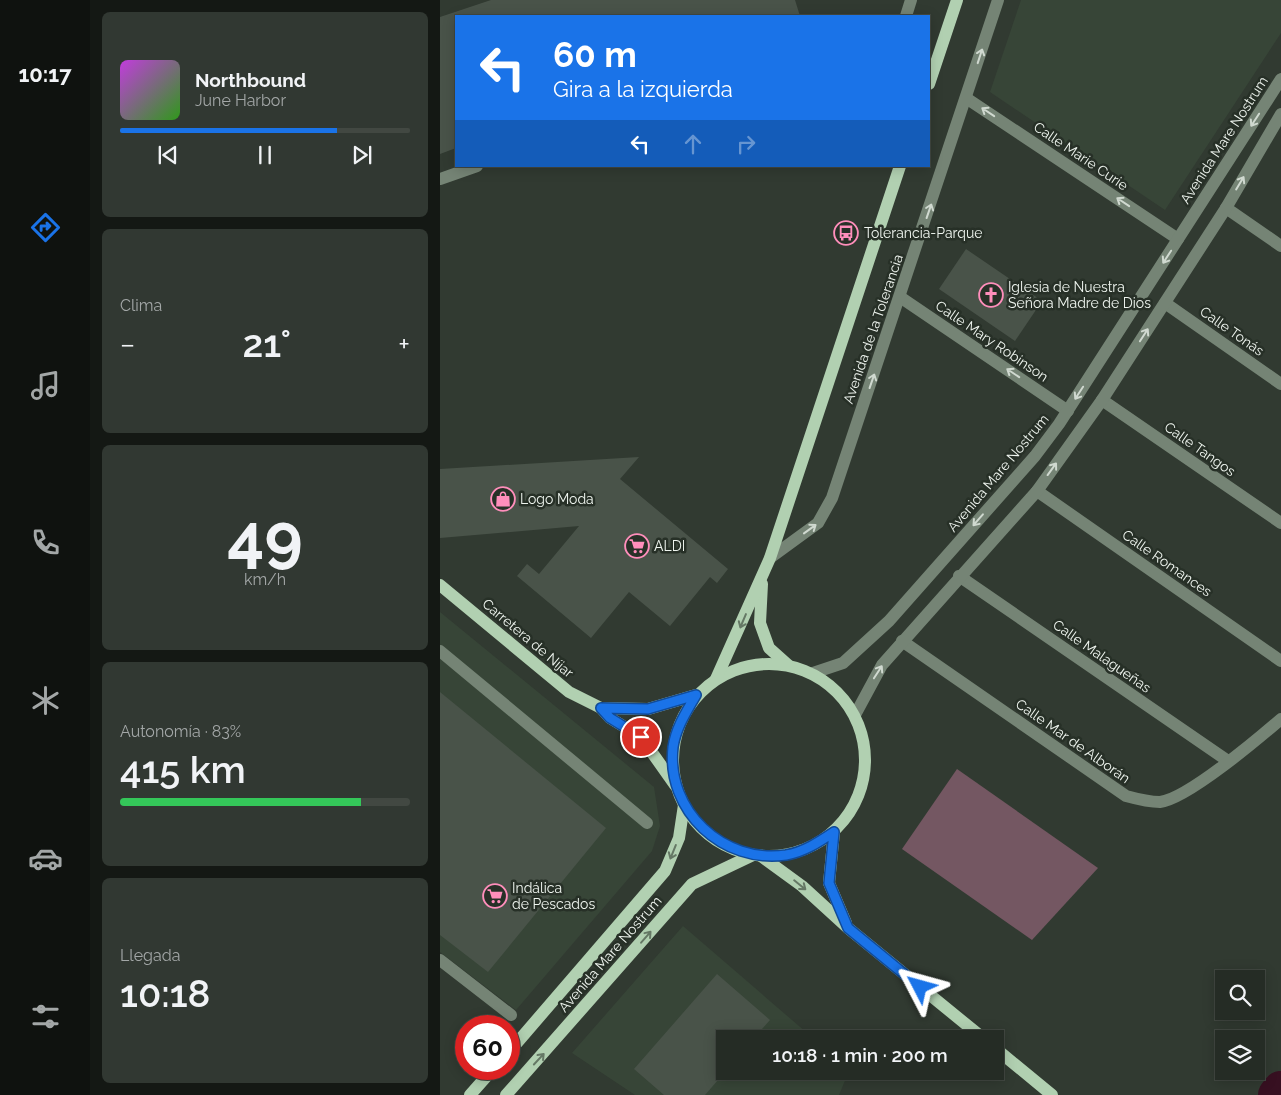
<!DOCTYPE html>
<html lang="es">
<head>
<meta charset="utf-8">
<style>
	:root { --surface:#252c25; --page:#313832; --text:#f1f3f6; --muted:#a3a7a7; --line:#424842; --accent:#1a73e8 }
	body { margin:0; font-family:Raleway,sans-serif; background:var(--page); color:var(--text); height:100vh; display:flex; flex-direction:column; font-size:19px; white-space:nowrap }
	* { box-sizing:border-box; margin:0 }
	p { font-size:16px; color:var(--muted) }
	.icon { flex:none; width:28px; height:28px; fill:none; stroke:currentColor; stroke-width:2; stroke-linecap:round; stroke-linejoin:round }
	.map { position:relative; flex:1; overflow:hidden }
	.details { display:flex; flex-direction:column; gap:12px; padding:12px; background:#141814; width:350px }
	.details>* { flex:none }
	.hud { position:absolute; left:15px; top:15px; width:475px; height:152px; border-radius:0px; box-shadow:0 2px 12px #0003,0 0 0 1px var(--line); background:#1a73e8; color:#fff; overflow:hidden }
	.tools { position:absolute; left:775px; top:970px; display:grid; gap:10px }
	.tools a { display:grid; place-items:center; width:50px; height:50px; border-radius:0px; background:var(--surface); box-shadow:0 2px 12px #0003,0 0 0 1px var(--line); font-size:25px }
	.speed { position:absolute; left:15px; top:1015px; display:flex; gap:10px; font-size:25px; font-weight:700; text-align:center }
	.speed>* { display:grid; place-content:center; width:65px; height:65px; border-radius:50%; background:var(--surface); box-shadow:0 2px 12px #0003,0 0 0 1px var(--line); line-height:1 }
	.speed .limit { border:8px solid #d22; background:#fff; color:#111 }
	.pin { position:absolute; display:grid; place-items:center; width:42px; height:42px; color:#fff; margin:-21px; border:2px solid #fff; border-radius:50%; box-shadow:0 1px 5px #0007 }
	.me { position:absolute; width:55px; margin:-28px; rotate:309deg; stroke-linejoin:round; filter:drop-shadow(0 0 4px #0008) }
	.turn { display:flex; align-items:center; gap:18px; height:105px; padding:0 15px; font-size:22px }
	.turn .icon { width:65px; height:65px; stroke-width:2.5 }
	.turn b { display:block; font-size:35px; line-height:42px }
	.lanes { display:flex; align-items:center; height:48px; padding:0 15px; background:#0003; justify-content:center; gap:25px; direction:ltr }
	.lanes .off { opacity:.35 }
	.big { font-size:38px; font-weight:600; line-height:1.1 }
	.details .card { flex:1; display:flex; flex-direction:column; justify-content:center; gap:8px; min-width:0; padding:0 18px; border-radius:8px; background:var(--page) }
	.details .dial { align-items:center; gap:0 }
	.dial b { font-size:65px; line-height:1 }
	.song { display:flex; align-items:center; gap:15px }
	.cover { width:60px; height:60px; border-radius:8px; background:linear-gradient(135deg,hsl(290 70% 55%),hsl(110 70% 35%)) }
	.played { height:5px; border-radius:2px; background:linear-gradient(90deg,var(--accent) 75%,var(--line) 75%) }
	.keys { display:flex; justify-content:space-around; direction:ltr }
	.heat { display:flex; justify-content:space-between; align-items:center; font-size:28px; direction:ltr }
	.charge { height:8px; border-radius:4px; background:linear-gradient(90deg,#34c759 83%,var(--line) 0) }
	.trip { position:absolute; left:276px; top:1030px; width:288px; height:50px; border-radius:0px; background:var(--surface); box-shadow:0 2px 12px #0003,0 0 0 1px var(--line); font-weight:600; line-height:50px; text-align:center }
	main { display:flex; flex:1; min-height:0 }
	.dock { display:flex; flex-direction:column; width:90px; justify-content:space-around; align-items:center; background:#0f120f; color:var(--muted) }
	.dock .icon { width:35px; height:35px }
	.dock .active { color:var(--accent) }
	.dock b { font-size:22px; color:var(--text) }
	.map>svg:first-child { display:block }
	.built { fill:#374537 }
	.green { fill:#745762 }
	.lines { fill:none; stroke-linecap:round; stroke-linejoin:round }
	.river { stroke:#371021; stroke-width:38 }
	.building { fill:#495349 }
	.minor { stroke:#758475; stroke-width:12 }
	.major { stroke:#b1d0b1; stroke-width:12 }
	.oneway { stroke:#d0d9d0 }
	.oneway2 { stroke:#657865 }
	.route-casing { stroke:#114b97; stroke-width:12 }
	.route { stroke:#1a73e8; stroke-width:9 }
	.labels { text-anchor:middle; stroke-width:5; stroke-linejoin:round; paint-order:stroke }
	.street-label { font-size:14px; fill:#eff5ef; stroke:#273027 }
	.poi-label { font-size:14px; fill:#eff5ef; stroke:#273027; text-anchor:start }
</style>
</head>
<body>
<main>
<nav class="dock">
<b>10:17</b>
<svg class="icon active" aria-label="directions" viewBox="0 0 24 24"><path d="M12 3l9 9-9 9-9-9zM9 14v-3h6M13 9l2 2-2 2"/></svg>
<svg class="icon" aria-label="music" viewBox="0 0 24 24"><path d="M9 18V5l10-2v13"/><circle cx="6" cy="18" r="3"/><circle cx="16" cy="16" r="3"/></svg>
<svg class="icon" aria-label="phone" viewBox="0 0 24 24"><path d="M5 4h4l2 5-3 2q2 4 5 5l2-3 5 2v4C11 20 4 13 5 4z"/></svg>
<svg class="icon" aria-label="climate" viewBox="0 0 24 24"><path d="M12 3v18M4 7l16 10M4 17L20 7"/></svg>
<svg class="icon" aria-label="car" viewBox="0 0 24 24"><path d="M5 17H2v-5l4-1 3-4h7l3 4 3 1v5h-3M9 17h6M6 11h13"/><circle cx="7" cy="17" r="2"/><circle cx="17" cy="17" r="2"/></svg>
<svg class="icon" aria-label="filters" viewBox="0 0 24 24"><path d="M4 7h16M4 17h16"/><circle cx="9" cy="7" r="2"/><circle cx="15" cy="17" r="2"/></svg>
</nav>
<section class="details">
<div class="card">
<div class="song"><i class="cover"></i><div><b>Northbound</b><p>June Harbor</p></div></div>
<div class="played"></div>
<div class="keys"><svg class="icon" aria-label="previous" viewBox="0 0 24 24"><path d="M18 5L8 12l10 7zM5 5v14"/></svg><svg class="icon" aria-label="pause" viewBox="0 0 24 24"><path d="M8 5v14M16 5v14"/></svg><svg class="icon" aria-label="next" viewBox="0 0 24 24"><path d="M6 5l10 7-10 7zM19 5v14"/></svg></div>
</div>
<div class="card"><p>Clima</p>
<div class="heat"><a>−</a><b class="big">21°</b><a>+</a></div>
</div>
<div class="card dial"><b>49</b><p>km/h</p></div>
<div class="card"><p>Autonomía · 83%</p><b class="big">415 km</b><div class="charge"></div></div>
<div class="card"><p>Llegada</p><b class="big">10:18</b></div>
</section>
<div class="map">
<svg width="841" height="1095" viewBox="0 0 841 1095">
	<rect width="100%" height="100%" fill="#313a31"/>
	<g class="built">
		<path d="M581,0h260v33l-116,177 -175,-118z"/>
		<path d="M0,612l214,175 6,39 -8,25 -136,159 -76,-58z"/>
		<path d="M243,926l131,113h-89v32h124l-10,24h-204l-63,-42z"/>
	</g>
	<path class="green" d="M517,769l141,99 -66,72 -130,-91z"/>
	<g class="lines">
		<path class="river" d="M837,1095l4,-5"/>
	</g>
	<g class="building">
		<path d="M51,0h304l5,16h-344v132l-16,6v-137z"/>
		<path d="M526,249l76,52 -27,40 -76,-52z"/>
		<path d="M199,457l-19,22 108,90 -11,14 -7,-6 -40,49 -41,-34 -38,46 -74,-62 10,-12 12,10 40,-48 -139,12v-69z"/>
		<path d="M0,692l166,136 -118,144 -48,-37z"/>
		<path d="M277,974l53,46 -17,19h-28v33l-20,23h-41l-30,-26z"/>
	</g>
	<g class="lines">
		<g class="minor">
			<path d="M466,16l5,-16"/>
			<path d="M526,98l212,141"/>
			<path d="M0,179l37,-13"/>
			<path d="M786,208l55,38"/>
			<path d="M460,297l168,114"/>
			<path d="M725,303l116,81"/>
			<path d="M662,400l179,123"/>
			<path d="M597,491l244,170"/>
			<path d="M330,558l48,-35 14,-25 166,-498"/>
			<path d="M519,576l269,185"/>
			<path d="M462,641l224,155c11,3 23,6 34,6 27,-3 99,-64 121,-83"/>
			<path d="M0,651l207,172"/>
			<path d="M373,673l30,-10 46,-42 146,-165 24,-32 222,-345"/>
			<path d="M415,715l27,-50 155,-174 65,-91 124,-192 55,-94"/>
			<path d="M0,960l71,55"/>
		</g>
		<g class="major">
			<path d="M489,84l28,-84"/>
			<path d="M322,584l-2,39 9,25 19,17"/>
			<path d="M0,585l129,107 32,16 9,10 31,19 34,48"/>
			<circle cx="329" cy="760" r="96"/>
			<path d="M276,679l54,-121 130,-392"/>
			<path d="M161,708l47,1 48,-14"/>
			<path d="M394,832l-5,51 17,40"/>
			<path d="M321,856l41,30 46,42 136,111"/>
			<path d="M555,1048l57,47"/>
			<path d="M69,1052l156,-181 14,-33 5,-33"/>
			<path d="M30,1095l23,-26"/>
			<path d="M66,1095l186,-211 61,-29"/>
		</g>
	</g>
	<defs><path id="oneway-shaft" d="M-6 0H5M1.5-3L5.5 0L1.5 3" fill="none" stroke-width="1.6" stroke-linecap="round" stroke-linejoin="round" transform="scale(1.25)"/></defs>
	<g class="oneway">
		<use href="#oneway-shaft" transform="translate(540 56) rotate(-72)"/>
		<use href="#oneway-shaft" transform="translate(548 112) rotate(-146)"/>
		<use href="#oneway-shaft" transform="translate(815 120) rotate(123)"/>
		<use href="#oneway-shaft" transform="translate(800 183) rotate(-59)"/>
		<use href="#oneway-shaft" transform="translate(683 202) rotate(-146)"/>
		<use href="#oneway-shaft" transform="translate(489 211) rotate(-71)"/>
		<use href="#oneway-shaft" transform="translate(727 257) rotate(123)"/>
		<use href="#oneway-shaft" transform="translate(704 335) rotate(-57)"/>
		<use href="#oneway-shaft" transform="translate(573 373) rotate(-146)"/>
		<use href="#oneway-shaft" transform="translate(432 381) rotate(-71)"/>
		<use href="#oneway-shaft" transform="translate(639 393) rotate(123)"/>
		<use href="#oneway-shaft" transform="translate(612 469) rotate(-54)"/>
		<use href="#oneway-shaft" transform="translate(538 520) rotate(131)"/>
		<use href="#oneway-shaft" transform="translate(370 529) rotate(-36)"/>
		<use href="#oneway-shaft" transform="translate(438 672) rotate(-57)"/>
	</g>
	<g class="oneway2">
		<use href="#oneway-shaft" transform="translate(303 621) rotate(113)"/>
		<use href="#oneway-shaft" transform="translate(233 852) rotate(112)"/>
		<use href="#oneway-shaft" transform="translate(360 885) rotate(39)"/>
		<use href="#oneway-shaft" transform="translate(206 937) rotate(-49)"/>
		<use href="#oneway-shaft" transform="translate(99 1059) rotate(-47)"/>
	</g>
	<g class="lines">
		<g class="route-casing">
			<path id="route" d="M201,737l-31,-19 -9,-10 47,1 48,-14c-9,16 -20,32 -23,52 -7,64 50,117 113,108 18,-3 33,-13 48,-23l-5,51 19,45 72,59"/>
		</g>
		<use href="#route" class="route"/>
	</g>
	<defs>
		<g id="bus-ring" transform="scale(1.25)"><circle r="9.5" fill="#273027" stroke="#ff8ebb" stroke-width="1.5"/><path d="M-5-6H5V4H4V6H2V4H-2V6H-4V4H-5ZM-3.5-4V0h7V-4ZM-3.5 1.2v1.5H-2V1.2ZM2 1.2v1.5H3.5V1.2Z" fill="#ff8ebb"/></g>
		<g id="church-ring" transform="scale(1.25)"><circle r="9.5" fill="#273027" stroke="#ff8ebb" stroke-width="1.5"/><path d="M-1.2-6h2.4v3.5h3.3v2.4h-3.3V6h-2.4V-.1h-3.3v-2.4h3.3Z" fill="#ff8ebb"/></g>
		<g id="shop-ring" transform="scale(1.25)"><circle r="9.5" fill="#273027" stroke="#ff8ebb" stroke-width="1.5"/><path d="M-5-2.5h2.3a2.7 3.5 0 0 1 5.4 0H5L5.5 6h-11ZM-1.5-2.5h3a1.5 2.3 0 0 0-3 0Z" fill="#ff8ebb"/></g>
		<g id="supermarket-ring" transform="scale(1.25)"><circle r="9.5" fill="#273027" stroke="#ff8ebb" stroke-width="1.5"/><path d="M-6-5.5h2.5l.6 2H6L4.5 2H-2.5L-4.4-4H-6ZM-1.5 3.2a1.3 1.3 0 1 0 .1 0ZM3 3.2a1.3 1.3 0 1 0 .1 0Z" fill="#ff8ebb"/></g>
	</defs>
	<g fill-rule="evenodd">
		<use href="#bus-ring" x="406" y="233"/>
		<use href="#church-ring" x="551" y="295"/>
		<use href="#shop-ring" x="63" y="499"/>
		<use href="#supermarket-ring" x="197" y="546"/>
		<use href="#supermarket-ring" x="55" y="896"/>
	</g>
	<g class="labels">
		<g class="street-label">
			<text transform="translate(784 140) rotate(-57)" y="5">Avenida Mare Nostrum</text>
			<text transform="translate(641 156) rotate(34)" y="5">Calle Marie Curie</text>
			<text transform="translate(433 329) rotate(-71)" y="5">Avenida de la Tolerancia</text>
			<text transform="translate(792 331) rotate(35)" y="5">Calle Tonás</text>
			<text transform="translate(552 341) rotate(34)" y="5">Calle Mary Robinson</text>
			<text transform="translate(760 449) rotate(35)" y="5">Calle Tangos</text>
			<text transform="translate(558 473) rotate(-50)" y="5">Avenida Mare Nostrum</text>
			<text transform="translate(727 563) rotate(35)" y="5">Calle Romances</text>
			<text transform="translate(88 638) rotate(40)" y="5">Carretera de Níjar</text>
			<text transform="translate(662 656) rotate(35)" y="5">Calle Malagueñas</text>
			<text transform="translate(633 741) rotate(35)" y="5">Calle Mar de Alborán</text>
			<text transform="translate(170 954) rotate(-49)" y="5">Avenida Mare Nostrum</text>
		</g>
		<g class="poi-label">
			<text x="424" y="238">Tolerancia-Parque</text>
			<text x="568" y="292">Iglesia de Nuestra<tspan x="568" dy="16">Señora Madre de Dios</tspan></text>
			<text x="80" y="504">Logo Moda</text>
			<text x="214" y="551">ALDI</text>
			<text x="72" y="893">Indálica<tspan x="72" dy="16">de Pescados</tspan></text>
		</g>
	</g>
</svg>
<div class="tools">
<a><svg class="icon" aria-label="search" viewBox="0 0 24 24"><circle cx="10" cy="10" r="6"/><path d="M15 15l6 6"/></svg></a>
<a><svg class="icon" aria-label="layers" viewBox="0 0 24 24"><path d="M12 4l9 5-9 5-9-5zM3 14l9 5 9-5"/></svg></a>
</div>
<div class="speed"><div class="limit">60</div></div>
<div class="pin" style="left:201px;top:737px;background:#d93025"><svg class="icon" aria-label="arrive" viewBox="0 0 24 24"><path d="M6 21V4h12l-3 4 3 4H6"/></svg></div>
<svg class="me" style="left:480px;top:987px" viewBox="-20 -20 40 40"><path d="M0-17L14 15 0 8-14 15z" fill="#1a73e8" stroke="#fff" stroke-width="4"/></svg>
<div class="trip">10:18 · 1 min · 200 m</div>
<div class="hud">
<div class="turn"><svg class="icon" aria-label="left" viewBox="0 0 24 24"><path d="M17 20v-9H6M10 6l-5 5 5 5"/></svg><div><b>60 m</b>Gira a la izquierda</div></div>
<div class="lanes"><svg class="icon" aria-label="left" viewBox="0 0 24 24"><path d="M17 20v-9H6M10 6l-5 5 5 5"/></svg><svg class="icon off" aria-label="ahead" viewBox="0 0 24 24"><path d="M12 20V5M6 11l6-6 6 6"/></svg><svg class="icon off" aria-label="right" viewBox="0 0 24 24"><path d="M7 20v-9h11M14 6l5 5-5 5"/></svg></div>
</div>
</div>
</main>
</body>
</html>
